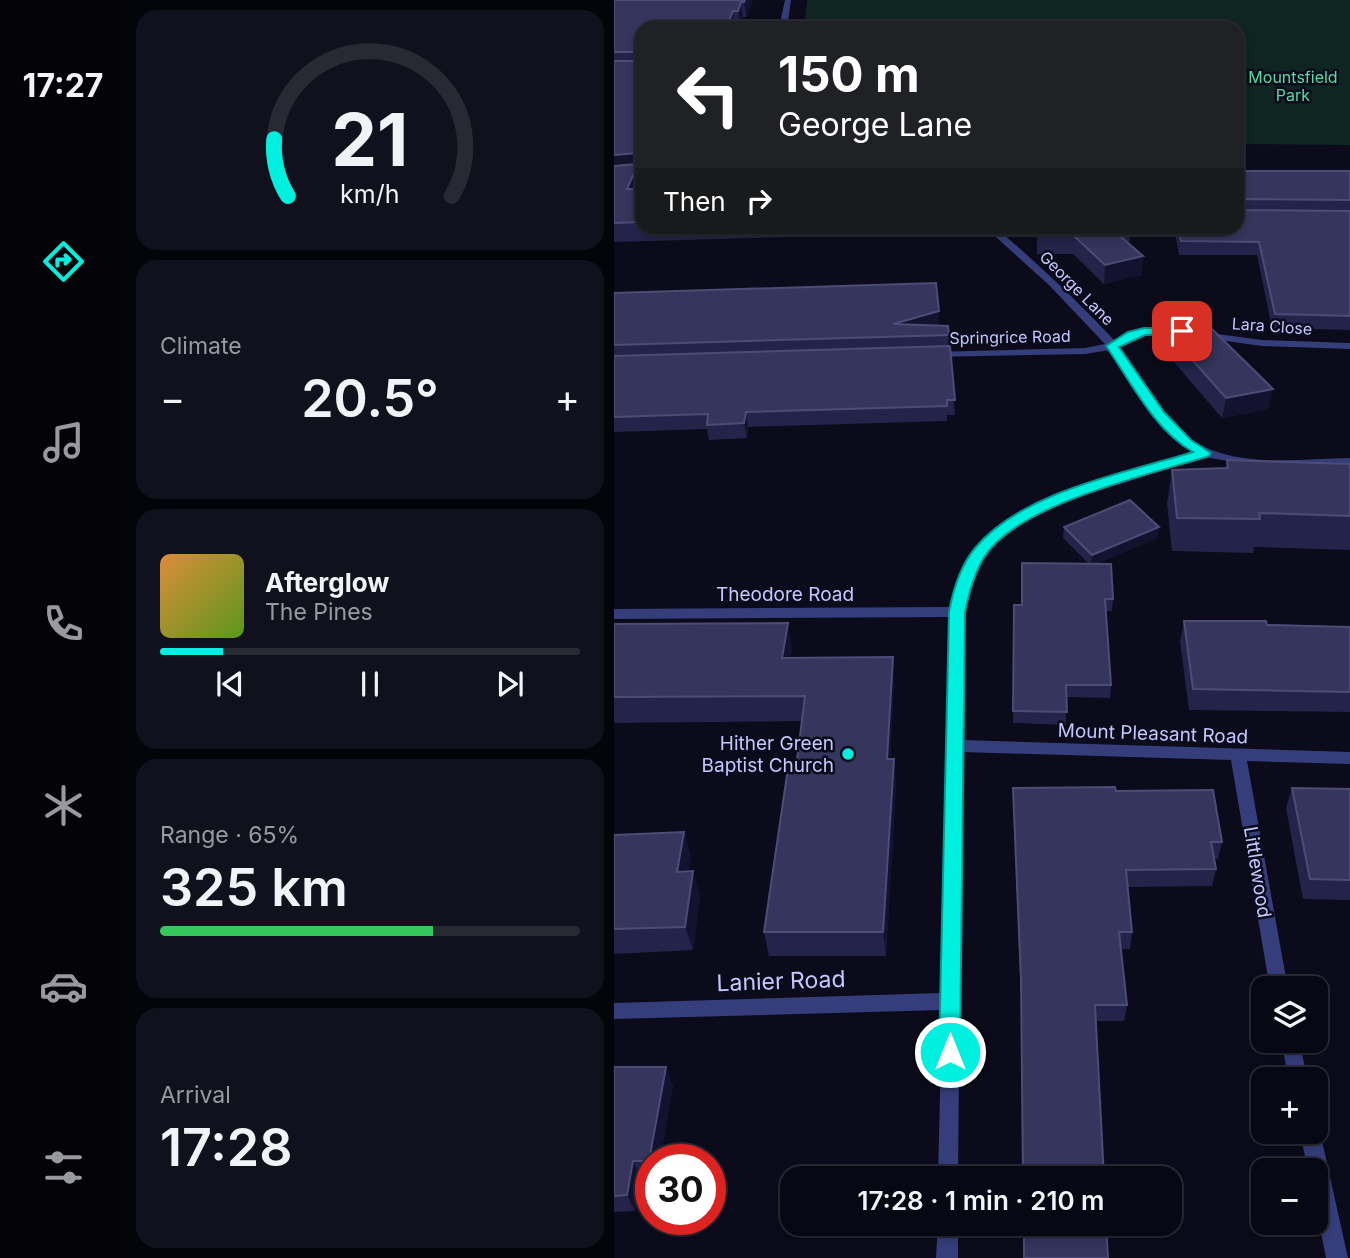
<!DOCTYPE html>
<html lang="en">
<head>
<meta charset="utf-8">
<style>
	:root { --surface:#080814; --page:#11111d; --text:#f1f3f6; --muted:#989aa0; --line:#292934; --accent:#00f0e0 }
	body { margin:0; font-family:Inter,sans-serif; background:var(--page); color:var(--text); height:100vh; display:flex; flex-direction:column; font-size:26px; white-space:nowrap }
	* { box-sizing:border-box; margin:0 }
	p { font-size:23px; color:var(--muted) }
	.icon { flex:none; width:38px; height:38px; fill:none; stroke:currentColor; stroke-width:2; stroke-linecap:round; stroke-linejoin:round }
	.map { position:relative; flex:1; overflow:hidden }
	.sheet { display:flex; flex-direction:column; gap:10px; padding:10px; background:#04040b; width:488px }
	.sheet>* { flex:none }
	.banner { position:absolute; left:21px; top:21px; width:609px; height:214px; border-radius:21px; box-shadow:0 4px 10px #0003,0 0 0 2px var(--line); background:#202124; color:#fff; overflow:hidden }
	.fabs { position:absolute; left:637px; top:976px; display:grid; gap:14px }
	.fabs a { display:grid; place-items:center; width:77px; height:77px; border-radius:14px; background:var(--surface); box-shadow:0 4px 10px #0003,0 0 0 2px var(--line); font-size:35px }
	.speed { position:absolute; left:21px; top:1144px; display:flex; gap:14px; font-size:35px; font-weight:700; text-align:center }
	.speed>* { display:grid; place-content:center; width:91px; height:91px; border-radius:50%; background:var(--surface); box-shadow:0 4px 10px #0003,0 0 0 2px var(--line); line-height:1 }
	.speed .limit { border:10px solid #d22; background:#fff; color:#111 }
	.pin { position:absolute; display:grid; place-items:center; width:60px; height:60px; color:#fff; margin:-30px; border-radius:14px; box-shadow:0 4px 10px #0006 }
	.me { position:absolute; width:77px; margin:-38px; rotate:0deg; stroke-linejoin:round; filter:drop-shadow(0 0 5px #0008) }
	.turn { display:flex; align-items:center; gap:24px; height:147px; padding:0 28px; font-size:32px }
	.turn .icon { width:91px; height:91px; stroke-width:2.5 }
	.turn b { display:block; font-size:49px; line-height:60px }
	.then { display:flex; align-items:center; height:66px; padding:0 28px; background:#0003; gap:14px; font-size:26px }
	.big { font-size:52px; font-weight:600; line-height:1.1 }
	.sheet .tile { flex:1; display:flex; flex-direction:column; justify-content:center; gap:10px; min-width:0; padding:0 24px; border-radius:21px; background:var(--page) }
	.sheet .dial { align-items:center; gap:0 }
	.dial svg { height:182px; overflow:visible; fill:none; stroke:var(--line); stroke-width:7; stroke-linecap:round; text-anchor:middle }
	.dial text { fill:var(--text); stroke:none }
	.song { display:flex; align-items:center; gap:21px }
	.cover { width:84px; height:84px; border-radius:10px; background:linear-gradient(135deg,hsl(30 70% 55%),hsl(90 70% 35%)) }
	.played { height:7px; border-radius:4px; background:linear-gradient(90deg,var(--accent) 15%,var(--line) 15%) }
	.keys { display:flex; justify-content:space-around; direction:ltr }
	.heat { display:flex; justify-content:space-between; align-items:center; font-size:38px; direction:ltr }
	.charge { height:10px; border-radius:5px; background:linear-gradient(90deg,#34c759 65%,var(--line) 0) }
	.trip { position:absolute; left:166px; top:1166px; width:402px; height:70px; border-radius:21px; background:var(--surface); box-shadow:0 4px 10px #0003,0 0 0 2px var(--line); font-weight:600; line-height:70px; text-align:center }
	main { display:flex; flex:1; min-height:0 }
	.tabs { display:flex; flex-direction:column; width:126px; justify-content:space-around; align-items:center; background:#030308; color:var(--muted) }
	.tabs .icon { width:49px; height:49px }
	.tabs .on { color:var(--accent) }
	.tabs b { font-size:32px; color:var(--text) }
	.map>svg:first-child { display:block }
	.green { fill:#0e2521 }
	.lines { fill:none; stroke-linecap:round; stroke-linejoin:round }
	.street { fill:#353e7b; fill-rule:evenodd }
	.wall { fill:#24234a }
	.shaded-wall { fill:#13122f }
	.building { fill:#35355d; stroke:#4c4c76; stroke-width:2 }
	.route { fill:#00f0e0; stroke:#009c92; stroke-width:2 }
	.poi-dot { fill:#00f0e0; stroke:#0b0b1b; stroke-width:2.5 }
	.labels { text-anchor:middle; stroke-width:5; stroke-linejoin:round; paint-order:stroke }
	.far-park-label { font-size:16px; fill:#52dea4; stroke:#0b0b1b }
	.far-street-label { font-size:16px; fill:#c5c8ff; stroke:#0b0b1b }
	.street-label { font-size:19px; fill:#c5c8ff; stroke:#0b0b1b }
	.poi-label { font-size:19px; fill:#c5c8ff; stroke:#0b0b1b; text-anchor:end }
	.near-street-label { font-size:23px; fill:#c5c8ff; stroke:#0b0b1b }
</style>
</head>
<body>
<main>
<nav class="tabs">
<b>17:27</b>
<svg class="icon on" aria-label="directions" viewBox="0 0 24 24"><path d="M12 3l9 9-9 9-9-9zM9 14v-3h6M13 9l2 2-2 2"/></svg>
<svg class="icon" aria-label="music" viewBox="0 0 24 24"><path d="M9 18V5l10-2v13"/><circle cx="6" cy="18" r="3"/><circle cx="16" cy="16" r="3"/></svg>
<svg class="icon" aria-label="phone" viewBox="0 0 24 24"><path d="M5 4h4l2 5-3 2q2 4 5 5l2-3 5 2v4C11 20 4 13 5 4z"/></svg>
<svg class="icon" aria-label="climate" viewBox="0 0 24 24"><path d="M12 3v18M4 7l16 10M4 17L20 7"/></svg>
<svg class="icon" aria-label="car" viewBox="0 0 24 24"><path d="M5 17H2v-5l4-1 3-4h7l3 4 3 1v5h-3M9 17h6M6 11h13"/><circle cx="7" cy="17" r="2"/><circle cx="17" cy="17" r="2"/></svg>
<svg class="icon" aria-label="filters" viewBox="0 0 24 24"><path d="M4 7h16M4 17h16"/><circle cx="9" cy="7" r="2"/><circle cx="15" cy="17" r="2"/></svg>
</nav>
<section class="sheet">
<div class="tile dial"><svg viewBox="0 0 100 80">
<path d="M14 69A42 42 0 1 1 86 69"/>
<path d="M14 69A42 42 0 0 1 8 44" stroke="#00f0e0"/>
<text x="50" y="56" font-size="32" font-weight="700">21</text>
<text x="50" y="72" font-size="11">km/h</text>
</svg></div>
<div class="tile"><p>Climate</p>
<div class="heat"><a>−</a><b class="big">20.5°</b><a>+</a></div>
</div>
<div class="tile">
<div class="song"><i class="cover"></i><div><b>Afterglow</b><p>The Pines</p></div></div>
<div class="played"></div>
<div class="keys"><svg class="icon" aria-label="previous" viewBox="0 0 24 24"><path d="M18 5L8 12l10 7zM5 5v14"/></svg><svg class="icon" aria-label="pause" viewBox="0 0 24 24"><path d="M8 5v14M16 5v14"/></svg><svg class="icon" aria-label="next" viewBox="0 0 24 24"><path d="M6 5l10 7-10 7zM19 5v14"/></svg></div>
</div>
<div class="tile"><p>Range · 65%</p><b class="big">325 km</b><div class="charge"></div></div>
<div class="tile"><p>Arrival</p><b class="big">17:28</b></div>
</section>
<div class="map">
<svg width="736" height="1258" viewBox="0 0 736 1258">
	<rect width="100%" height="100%" fill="#0b0b1b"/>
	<path class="green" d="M193,0h543v145l-113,-1v-116h-433z"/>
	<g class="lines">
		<g class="street">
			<path d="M171,0h6l-4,28h-8z"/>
			<path d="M372,228h10c41,35 81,72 118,112 22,-13 46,-15 72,-11l1,2 -5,3h-38l-8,2 -17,11c18,22 31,48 49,71 44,55 119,41 182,40v8h-91l-55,-9 -147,47 -29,14 -24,17 -19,20 -7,11 -13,38 -2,136 387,12v12l-103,-3 41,228h-18l-39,-229 -269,-8 -4,426h-20l4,-168 -328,9v-16l328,-10 8,-376 -336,2v-10l337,-2c4,-20 11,-42 25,-59 50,-60 147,-72 218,-96 -40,-19 -58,-69 -84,-102l-25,4 -155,3v-4l4,-1 151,-4 20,-4 -56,-59z"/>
			<path d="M588,332l60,8 88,3v6l-88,-3 -64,-9v-4z"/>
			<path d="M667,1041h18l9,39h-19z"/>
			<path d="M702,1125l4,7 28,126h-22l-10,-51v-36h-8l-8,-39h16z"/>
			<path d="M324,1223h20v35h-22z"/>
		</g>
	</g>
	<g class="wall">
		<path d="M0,0h139l-7,17h-3l-3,10 -98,1v143h-3l2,11 -3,7h4v39h148l-1,9 -175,5z"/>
		<path d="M623,171h113v159l-78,-2 -15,-73h-78l-5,-27h63z"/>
		<path d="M423,236h93l-1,8 14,12 -2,19 -37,9 -31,-30h-36z"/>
		<path d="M0,293l325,18v14l9,1 7,89h-8v6l-199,6 -1,11 -38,2 -2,-11 -93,3z"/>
		<path d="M550,328l105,81 -47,9 -61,-71z"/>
		<path d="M613,460l123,4v86l-96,-3 -1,6 -81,-2 -5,-47 5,-34 53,-2z"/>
		<path d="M450,527h95l-2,11 -61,26 17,35 -1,12h-6l5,74 -1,13 -44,-1v28l-53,-2 1,-118h8l67,-41 -26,-26z"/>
		<path d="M570,621l166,6v85l-161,-2 -9,-68z"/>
		<path d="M0,624l178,25 -2,9 104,24 -4,77h4l2,25 -10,172h-117l-5,-24 32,-164 6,-47 -188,2z"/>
		<path d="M399,788l103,3 106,51 -4,17h-4l2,10 -4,17 -84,1 4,45 -2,17h-9l6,56 -3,16h-29l9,157h-82l-1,-182 -8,-190z"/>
		<path d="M678,788l58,1v111l-47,-1 -17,-91z"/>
		<path d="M70,832l7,25 -3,15 12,24 -7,54 -79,4v-119z"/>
		<path d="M0,1067l59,18 -13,75h-9v18h-9l-7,33 -21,1z"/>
		<path d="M409,1223h83l2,35h-85z"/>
	</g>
	<g class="shaded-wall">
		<path d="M131,0h8l-7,17 -2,-15z"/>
		<path d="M127,2l2,15 -3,10 -2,-16z"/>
		<path d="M119,11l2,17h-9z"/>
		<path d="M24,153l4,17 -3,1 2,11 -10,25 -4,-18 -13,-16v-18z"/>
		<path d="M529,256l-2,19 -37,9 1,-19z"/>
		<path d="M325,311v14l-46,-1z"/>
		<path d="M659,389l-4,20 -47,9 4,-20z"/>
		<path d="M132,412l2,15 -1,11 -3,-15z"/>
		<path d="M545,527l-2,11 -66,28 1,-11z"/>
		<path d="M174,623l4,26 -5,34 -5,-25z"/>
		<path d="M279,657l1,25 -5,102 -2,-25z"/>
		<path d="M280,759l2,25 -10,172 -3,-24z"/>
		<path d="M70,832l7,25 -6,39 -8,-24z"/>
		<path d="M79,871l7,25 -7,54 -8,-23z"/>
		<path d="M52,1067l7,18 -13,75h-9v4l-2,-3z"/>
		<path d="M19,1161l9,17 -7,33 -8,-16z"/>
	</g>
	<g class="building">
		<path d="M0,0h131l-1,2h-3l-3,9h-5l-7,17h-84v126l-1,2 -3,-3 -24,2v-94h25l3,-6 -3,-3h-25z"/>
		<path d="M24,164l-11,25h15v33l-28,1v-57z"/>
		<path d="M623,171h113v29l-111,-1 -2,2z"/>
		<path d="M623,208v2l113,1v105l-75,-2 -16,-72 -78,-1 -3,-13h59z"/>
		<path d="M436,228h70l10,8h-10l23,20 -38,9 -31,-29h-37z"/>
		<path d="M322,283l3,28 -46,13 55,2 1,9 -335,10v-52z"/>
		<path d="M550,328l48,1 61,60 -47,9z"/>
		<path d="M336,346l5,54h-8v6l-201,6 -2,11 -37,2 1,-11 -94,3v-61z"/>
		<path d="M613,460l123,4v52l-91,-3 1,6 -83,-1 -5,-48 56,-2z"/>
		<path d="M516,500l29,27 -67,28 -28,-28z"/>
		<path d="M408,563l89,1 2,35h-8l6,86h-45l1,27 -54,-1 1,-106h8z"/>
		<path d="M570,621h82l1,4 83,2v65l-157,-3z"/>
		<path d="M174,623l-6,35 111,-1 -6,102h7l-11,173h-119l24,-164h8l9,-72 -191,1v-73z"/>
		<path d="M501,787l1,4 97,-1 9,52h-11l5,27 -90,1 6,62h-13l8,73h-32l9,173h-81l-2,-198 -8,-192z"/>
		<path d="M678,788l58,1v91l-40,-1z"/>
		<path d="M70,832l-7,40 16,-1 -8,56 -71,2v-94z"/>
		<path d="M0,1067h52l-17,94h-16l-6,34 -13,1z"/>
		<path d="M410,1223h82l2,35h-84z"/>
	</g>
	<path class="route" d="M530,328h38l6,3 -6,4h-37l-26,12 45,65 27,28 20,13 -2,3c-60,19 -189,47 -224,100 -11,17 -16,36 -20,56l-5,440 -3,7 -7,3 -8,-3 -3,-7 10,-440c4,-22 12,-47 26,-64 48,-57 150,-75 218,-96 -39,-22 -62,-70 -87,-106l22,-14z"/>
	<circle class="poi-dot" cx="234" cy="754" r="7"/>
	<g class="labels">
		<g class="far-park-label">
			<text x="679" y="83">Mountsfield<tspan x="679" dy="18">Park</tspan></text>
		</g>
		<g class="far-street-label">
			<text transform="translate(463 288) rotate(45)" y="6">George Lane</text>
			<text transform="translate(658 326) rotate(4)" y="6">Lara Close</text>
			<text transform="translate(396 337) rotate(-1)" y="6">Springrice Road</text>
		</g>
		<g class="street-label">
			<text x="171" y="601">Theodore Road</text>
			<text transform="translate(539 733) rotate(2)" y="7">Mount Pleasant Road</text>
			<text transform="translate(644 872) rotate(81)" y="7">Littlewood</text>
		</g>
		<g class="poi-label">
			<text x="220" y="750">Hither Green<tspan x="220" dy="22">Baptist Church</tspan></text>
		</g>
		<g class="near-street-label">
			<text transform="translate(167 981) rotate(-2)" y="8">Lanier Road</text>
		</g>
	</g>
</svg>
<div class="fabs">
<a><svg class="icon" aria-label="layers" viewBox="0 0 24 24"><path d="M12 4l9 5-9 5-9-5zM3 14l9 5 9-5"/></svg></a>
<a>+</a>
<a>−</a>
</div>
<div class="speed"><div class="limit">30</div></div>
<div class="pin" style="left:568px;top:331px;background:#d93025"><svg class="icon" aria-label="arrive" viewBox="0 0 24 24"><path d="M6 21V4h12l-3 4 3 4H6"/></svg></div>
<svg class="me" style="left:336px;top:1052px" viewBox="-20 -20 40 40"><circle r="17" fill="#00f0e0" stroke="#fff" stroke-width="3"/><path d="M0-11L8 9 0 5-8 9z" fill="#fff"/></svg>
<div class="trip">17:28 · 1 min · 210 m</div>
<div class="banner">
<div class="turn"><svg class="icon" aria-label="left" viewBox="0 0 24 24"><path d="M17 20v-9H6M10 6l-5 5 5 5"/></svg><div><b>150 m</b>George Lane</div></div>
<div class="then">Then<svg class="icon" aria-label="right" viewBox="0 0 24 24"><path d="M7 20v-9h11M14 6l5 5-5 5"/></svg></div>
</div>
</div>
</main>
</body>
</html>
